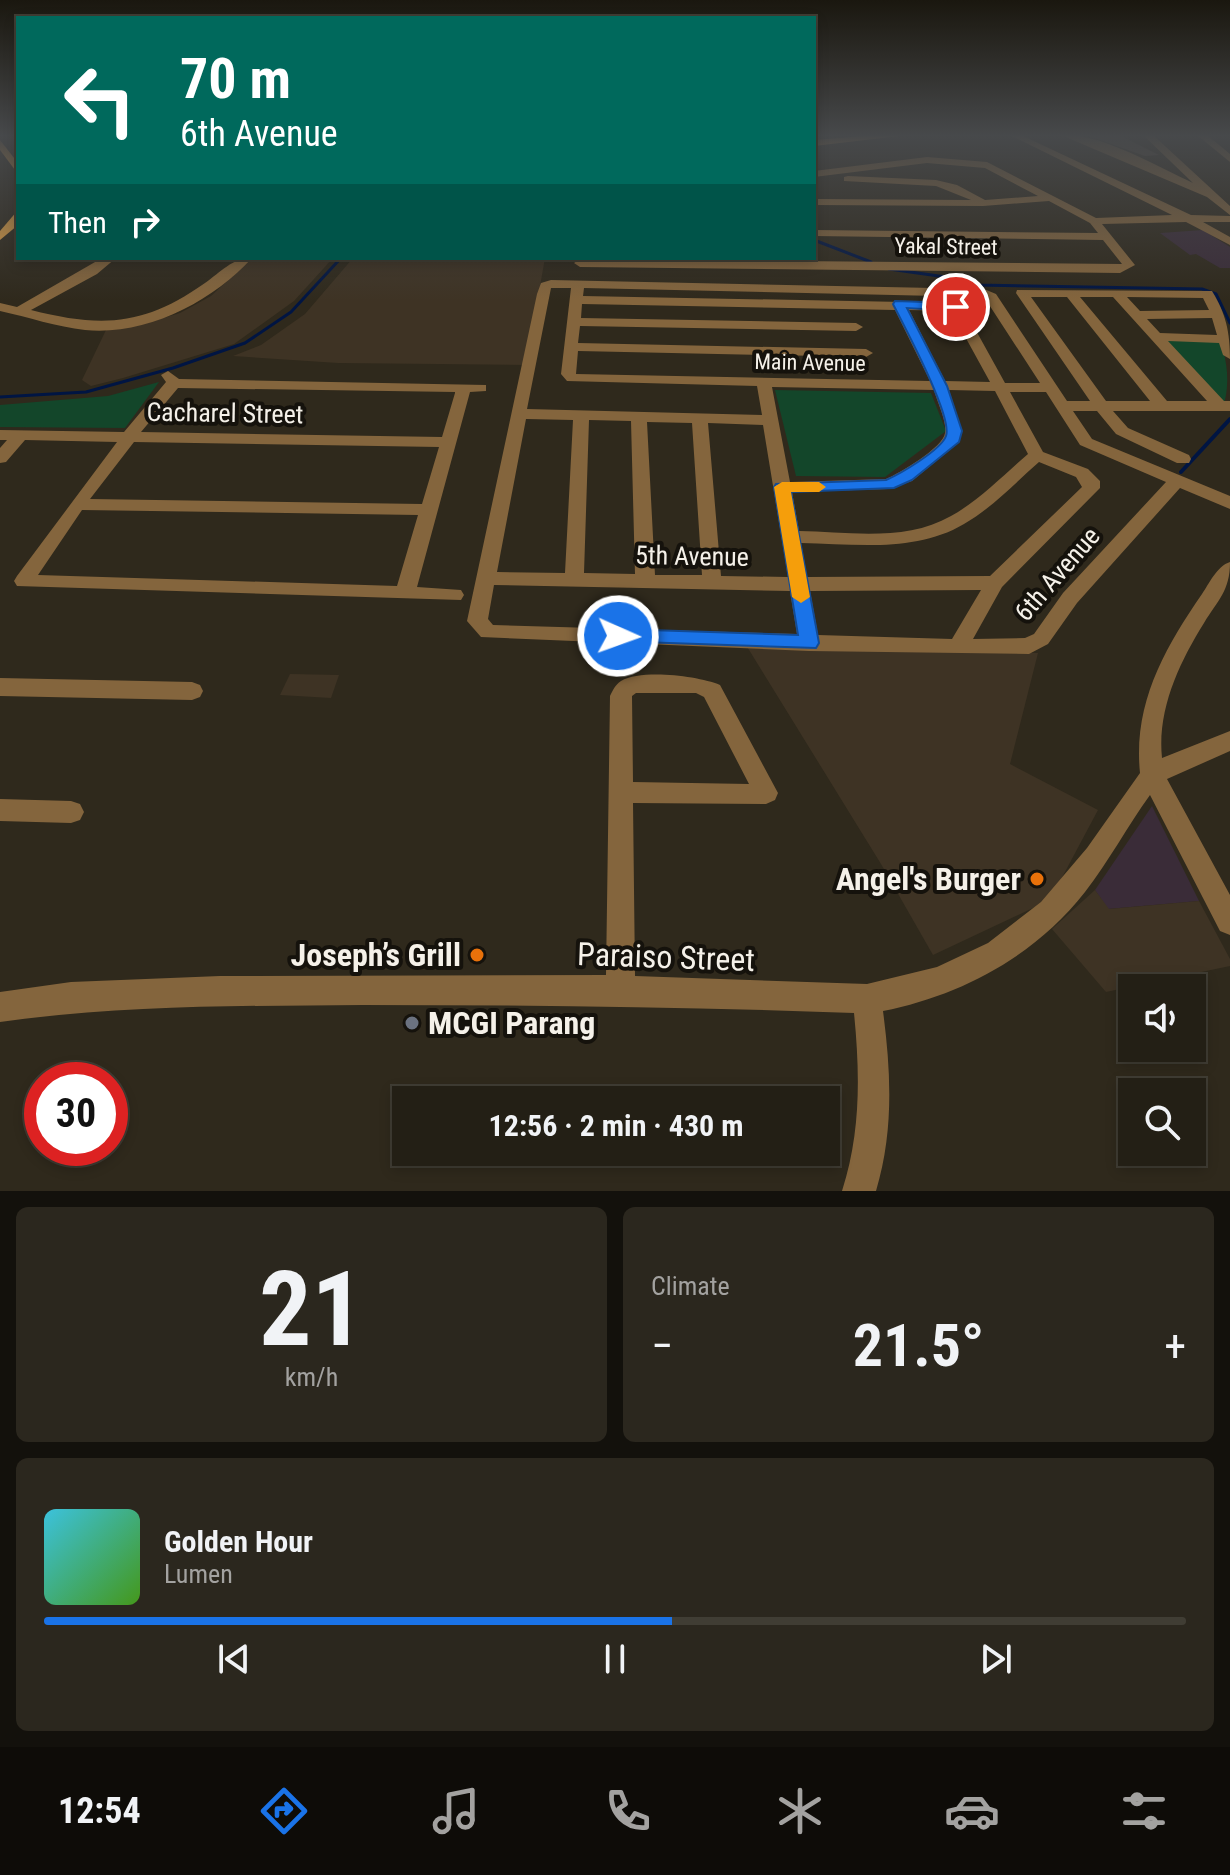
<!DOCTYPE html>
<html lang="en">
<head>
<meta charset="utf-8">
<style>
	:root { --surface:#231f15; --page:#2b271e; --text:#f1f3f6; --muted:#a3a2a0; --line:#403d34; --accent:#1a73e8 }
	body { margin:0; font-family:"Roboto Condensed",sans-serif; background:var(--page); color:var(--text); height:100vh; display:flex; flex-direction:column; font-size:30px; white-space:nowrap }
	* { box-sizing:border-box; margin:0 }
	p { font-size:26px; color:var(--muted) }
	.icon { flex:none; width:44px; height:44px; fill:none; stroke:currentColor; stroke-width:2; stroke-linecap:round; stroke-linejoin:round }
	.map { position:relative; height:1191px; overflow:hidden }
	.side { display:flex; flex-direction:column; gap:16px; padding:16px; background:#13110c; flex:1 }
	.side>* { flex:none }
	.banner { position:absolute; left:16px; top:16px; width:800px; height:244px; border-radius:0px; box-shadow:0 4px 12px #0003,0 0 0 2px var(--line); background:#00695c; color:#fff; overflow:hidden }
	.tools { position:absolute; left:1118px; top:974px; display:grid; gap:16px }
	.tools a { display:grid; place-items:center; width:88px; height:88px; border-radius:0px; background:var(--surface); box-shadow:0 4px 12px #0003,0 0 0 2px var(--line); font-size:40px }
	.speed { position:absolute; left:24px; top:1062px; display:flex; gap:16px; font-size:40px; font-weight:700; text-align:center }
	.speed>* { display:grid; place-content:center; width:104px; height:104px; border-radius:50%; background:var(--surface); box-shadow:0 4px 12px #0003,0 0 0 2px var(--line); line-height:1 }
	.speed .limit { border:12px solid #d22; background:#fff; color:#111 }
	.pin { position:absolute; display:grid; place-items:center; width:68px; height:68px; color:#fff; margin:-34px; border:4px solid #fff; border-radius:50%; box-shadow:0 2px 8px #0007 }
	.me { position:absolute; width:88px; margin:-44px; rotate:92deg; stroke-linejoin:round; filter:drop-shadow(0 0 6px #0008) }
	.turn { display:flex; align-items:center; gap:28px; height:168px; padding:0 32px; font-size:36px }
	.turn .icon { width:104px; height:104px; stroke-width:2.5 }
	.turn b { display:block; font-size:56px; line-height:68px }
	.then { display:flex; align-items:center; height:76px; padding:0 32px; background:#0003; gap:16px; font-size:30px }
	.big { font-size:60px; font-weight:700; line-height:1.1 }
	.side .tile { flex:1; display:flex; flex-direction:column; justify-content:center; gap:12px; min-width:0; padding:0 28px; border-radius:12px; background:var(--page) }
	.side .dial { align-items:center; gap:0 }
	.dial b { font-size:104px; line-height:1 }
	.song { display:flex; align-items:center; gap:24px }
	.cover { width:96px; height:96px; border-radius:12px; background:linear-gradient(135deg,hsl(190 70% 55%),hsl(100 70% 35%)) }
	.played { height:8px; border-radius:4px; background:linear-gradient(90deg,var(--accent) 55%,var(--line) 55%) }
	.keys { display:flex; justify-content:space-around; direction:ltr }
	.heat { display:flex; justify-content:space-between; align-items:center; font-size:44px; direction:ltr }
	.side .tiles { flex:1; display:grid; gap:16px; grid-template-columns:1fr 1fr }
	.tile:last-child { grid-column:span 2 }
	.trip { position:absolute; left:392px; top:1086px; width:448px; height:80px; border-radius:0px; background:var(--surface); box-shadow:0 4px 12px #0003,0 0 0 2px var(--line); font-weight:700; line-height:80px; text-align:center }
	.tab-bar { display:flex; height:128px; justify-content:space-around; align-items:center; background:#0e0c08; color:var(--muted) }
	.tab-bar .icon { width:56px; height:56px }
	.tab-bar .selected { color:var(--accent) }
	.tab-bar b { font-size:36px; color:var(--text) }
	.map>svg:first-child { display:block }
	.commercial { fill:#3a2c38 }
	.industrial { fill:#3e3324 }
	.green { fill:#13462a }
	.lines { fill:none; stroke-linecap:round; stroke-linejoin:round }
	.stream-far1 { stroke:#001543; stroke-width:3 }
	.stream { stroke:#001543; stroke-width:4 }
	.building { fill:#51473c }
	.minor { fill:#84653d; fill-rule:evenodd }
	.major { fill:#e09f44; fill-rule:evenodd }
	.route { fill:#1a73e8; stroke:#114b97; stroke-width:2 }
	.slow { fill:#f59e0b }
	.food-dot { fill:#e8710a; stroke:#15120c; stroke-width:3 }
	.worship-dot { fill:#6b7280; stroke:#15120c; stroke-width:3 }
	.labels { text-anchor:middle; stroke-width:8; stroke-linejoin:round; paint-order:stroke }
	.far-street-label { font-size:22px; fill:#f5f1e9; stroke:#15120c }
	.street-label { font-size:26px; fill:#f5f1e9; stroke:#15120c }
	.near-poi-label { font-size:32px; font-weight:bold; fill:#f5f1e9; stroke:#15120c; text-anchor:end }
	.near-street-label { font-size:32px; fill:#f5f1e9; stroke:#15120c }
</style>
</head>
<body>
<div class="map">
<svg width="1230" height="1191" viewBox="0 0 1230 1191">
	<rect width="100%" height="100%" fill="#2f291c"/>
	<g class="commercial">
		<path d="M1203,230l27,17v21h-10l-24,-14 -6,1 -30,-22z"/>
		<path d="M1152,806l47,95 -91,8 -13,-19z"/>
	</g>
	<g class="industrial">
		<path d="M252,258h81l-39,43 -60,43 -111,34 -32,8 -9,-6 24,-50 34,-5 40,-12 31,-17z"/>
		<path d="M353,258h192l-19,107 -188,-2 -105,-7 28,-11 44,-31z"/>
		<path d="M746,645l292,8 -28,111 88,46 -48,90 -117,55 -52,-91z"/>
		<path d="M290,674l49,1 -8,23 -51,-3z"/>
		<path d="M1095,890l14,19 90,-8 31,58v7l-124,26 -54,-63z"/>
	</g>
	<g class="green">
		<path d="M1161,339l60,2c6,22 9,41 3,63z"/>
		<path d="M159,382l-34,46 -125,-1v-22l108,-9z"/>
		<path d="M775,390l156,3 15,38 -61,46 -89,-1z"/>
	</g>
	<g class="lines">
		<g class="stream-far1">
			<path d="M814,240l57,22"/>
			<path d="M889,269l78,11 9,5 226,4 14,5 14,29"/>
			<path d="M0,397l86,-5 87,-24 72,-25 46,-31 50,-54"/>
		</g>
		<path class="stream" d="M1181,472l49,-53"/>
	</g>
	<path class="building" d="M1086,135h33l40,20 -14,1z"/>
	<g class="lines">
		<g class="minor">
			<path d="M1010,135h11l170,80 39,1v6h-27l27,15v8l-44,-23 -84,2 33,41 -15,8 -540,-6 -6,-4 6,-4 542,5 -19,-24 -289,-4v-6l284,3 -8,-10 -41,-22 -66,5 -169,-1v-6l157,1 -35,-14 -92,-5v-4l4,-1 88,4 21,5 28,15 53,-4 -53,-28 -58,-5 -113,14v-6l113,-14 60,5 109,56 76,-3z"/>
			<path d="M1061,135c38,-3 97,32 132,48l-50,-48h10l77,71v9l-23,-18z"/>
			<path d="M1197,135h10l23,19v8z"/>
			<path d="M102,258h14l-19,16 -66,36c71,18 113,16 174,-27 16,-11 27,-25 47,-25 -40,44 -106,78 -167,72 -28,-3 -57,-13 -85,-19v-8l17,4z"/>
			<path d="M551,280l433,9 12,5 71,107h23l-74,-108 1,-3 195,1c14,23 18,41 18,68l-7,-4 -4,-12 -51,-2 56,60h6v10h-117l15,17 61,27 2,4 -2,4h-12l-61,-29 -19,-23h-24l19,28 138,57v13l-50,-21 -103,115 -29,41 -19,10 -220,-3 -328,-14 -14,-16 70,-327 4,-11zM551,288h20l-10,86 6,7 190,5 5,29 -235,-6zM584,288l397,9 5,3 54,83h-35l-42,-76 -7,-4 -373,-7zM1031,297h36l83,104h-44zM1080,297h33l94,104h-40zM1127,297l76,1 6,12 -69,1zM582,304l313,6 35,71 -354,-7 2,-23 288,6 7,-4 -7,-4 -288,-6 2,-17 276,5 7,-4 -7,-4 -275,-5zM909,310l42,1 39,71 -45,-1zM1212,318l5,17 -57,-2 -13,-14zM772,387l162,3c3,12 13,31 11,43 -1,14 -47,41 -59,46l-96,3zM949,390l46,1 33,63c-25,21 -48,46 -77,62 -45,26 -102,16 -152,15l-7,-39 96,-3 24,-8 47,-39 3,-11zM1010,392h36l34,53 86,37 -103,111 -29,41 -9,4 -52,1 29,-52 98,-99v-7l-12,-12 -45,-17zM526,419l47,1 -8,153 -68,-1zM589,420l42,1 4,153 -51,-1zM647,422l45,1 10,152h-47zM708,423l55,2 25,152 -67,-1zM1039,462l37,15 6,10 -92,89 -183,1 -6,-34c54,1 114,10 163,-19 28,-16 51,-41 75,-62zM494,585l296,6 7,43 -304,-9 -5,-6zM981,590l-29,49 -134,-4 -8,-44z"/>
			<path d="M168,371l11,8 307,6v6l-16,1 -53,195 44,3 3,5 -3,5 -444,-14 -3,-5 3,-5 100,-134 -92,-2 -19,22 -6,1v-15l7,-8h-7v-10l124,2 42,-50 -5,-7zM178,388l277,4v1l-13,44 -301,-5zM134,442l305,5 -17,57 -332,-5zM82,510l336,5 -21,71 -359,-11z"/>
			<path d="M1230,562c0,29 -12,38 -26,61 -25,40 -47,87 -42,135l68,-27v20l-63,28 63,116v40l-10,-4 -70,-136c-23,32 -41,66 -65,97 -50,64 -123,103 -202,119 8,61 11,120 -7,180h-34c19,-59 18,-117 12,-178 -164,-6 -327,-8 -491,-8 -121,1 -243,0 -363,17v-30l71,-10 149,-6 386,-1 4,-279c3,-6 5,-11 11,-15 21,-12 77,-5 99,4l58,108 -3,7 -9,4 -133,-1 2,173 232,8 70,-17 51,-24 53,-41 46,-54 53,-75c-7,-69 24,-124 62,-179 7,-10 15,-28 28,-32zM636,693h60l8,4 45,87 -116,-2 -1,-86z"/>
			<path d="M0,678l192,4 8,3 3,6 -3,6 -8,3 -192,-4z"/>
			<path d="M0,799l71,2 9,3 4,8 -4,8 -9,3 -71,-2z"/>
		</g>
		<g class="major">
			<path d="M877,135h31l-94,11v-6z"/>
			<path d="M0,140l18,23v11l-18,-24z"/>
			<path d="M18,210v15l-18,15v-9z"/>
		</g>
	</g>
	<linearGradient id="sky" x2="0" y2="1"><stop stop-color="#1a170f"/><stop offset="0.45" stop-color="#47494b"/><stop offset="1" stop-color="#47494b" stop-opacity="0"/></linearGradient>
	<rect width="1230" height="301" fill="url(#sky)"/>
	<path class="route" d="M895,301l61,2 6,4 -6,4 -49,-3 40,78 15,45 -3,11 -47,38 -18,8 -103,4 28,151 -3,5 -205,-7 -3,-5 10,-7 180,6 -24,-148 2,-3 110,-4c14,-6 55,-30 60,-44 7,-19 -42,-110 -53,-132z"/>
	<path class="slow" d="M782,482h37l7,5 -7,5h-28l19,105 -9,6 -9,-6 -18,-110z"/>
	<g class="food-dot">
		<circle cx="1037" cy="879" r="8"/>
		<circle cx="477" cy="955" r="8"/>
	</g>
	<circle class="worship-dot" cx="412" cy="1023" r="8"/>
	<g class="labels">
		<g class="far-street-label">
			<text transform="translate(946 246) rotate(1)" y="8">Yakal Street</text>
			<text transform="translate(810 362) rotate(1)" y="8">Main Avenue</text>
		</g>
		<g class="street-label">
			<text transform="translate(225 413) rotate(1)" y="9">Cacharel Street</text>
			<text transform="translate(692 556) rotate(1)" y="9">5th Avenue</text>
			<text transform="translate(1057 574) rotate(-49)" y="9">6th Avenue</text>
		</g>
		<g class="near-poi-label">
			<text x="1021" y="890">Angel's Burger</text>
			<text x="461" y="966">Joseph’s Grill</text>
			<text x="428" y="1034" text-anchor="start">MCGI Parang</text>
		</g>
		<g class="near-street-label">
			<text transform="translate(666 957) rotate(2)" y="11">Paraiso Street</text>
		</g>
	</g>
</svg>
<div class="tools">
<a><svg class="icon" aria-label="sound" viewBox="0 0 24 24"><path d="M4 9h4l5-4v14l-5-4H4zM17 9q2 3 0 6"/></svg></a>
<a><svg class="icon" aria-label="search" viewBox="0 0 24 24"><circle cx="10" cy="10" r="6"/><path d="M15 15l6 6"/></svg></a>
</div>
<div class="speed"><div class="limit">30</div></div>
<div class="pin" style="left:956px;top:307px;background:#d93025"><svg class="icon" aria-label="arrive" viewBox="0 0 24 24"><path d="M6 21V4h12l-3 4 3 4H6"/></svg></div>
<svg class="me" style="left:618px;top:636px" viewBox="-20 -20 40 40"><circle r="17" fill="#1a73e8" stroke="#fff" stroke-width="3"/><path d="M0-11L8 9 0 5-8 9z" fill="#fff"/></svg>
<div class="trip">12:56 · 2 min · 430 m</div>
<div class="banner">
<div class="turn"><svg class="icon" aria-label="left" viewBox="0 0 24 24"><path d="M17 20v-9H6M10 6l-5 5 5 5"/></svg><div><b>70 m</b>6th Avenue</div></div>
<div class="then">Then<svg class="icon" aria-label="right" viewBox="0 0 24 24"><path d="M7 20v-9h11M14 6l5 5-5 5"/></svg></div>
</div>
</div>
<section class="side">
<div class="tiles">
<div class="tile dial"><b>21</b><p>km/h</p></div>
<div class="tile"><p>Climate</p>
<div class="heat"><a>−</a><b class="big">21.5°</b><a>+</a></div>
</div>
<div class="tile">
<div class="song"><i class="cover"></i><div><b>Golden Hour</b><p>Lumen</p></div></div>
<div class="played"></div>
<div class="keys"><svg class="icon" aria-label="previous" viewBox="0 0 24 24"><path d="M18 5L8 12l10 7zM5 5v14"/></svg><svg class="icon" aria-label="pause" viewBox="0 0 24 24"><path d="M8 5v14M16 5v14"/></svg><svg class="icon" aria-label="next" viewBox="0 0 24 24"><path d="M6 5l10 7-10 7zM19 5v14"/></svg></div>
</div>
</div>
</section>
<nav class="tab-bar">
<b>12:54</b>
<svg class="icon selected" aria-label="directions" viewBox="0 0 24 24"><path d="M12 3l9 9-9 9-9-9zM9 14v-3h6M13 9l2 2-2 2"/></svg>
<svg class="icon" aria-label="music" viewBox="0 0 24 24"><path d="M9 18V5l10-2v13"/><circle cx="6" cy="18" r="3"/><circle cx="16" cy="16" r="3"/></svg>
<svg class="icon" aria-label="phone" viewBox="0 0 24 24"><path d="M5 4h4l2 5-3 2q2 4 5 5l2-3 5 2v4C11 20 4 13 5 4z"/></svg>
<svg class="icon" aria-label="climate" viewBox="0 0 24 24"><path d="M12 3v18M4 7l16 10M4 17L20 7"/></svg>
<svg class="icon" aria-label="car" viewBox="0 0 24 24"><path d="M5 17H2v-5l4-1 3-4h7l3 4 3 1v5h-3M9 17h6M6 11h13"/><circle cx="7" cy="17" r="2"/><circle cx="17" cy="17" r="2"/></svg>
<svg class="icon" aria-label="filters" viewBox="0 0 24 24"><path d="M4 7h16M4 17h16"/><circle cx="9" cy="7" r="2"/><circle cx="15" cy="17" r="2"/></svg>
</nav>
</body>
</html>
